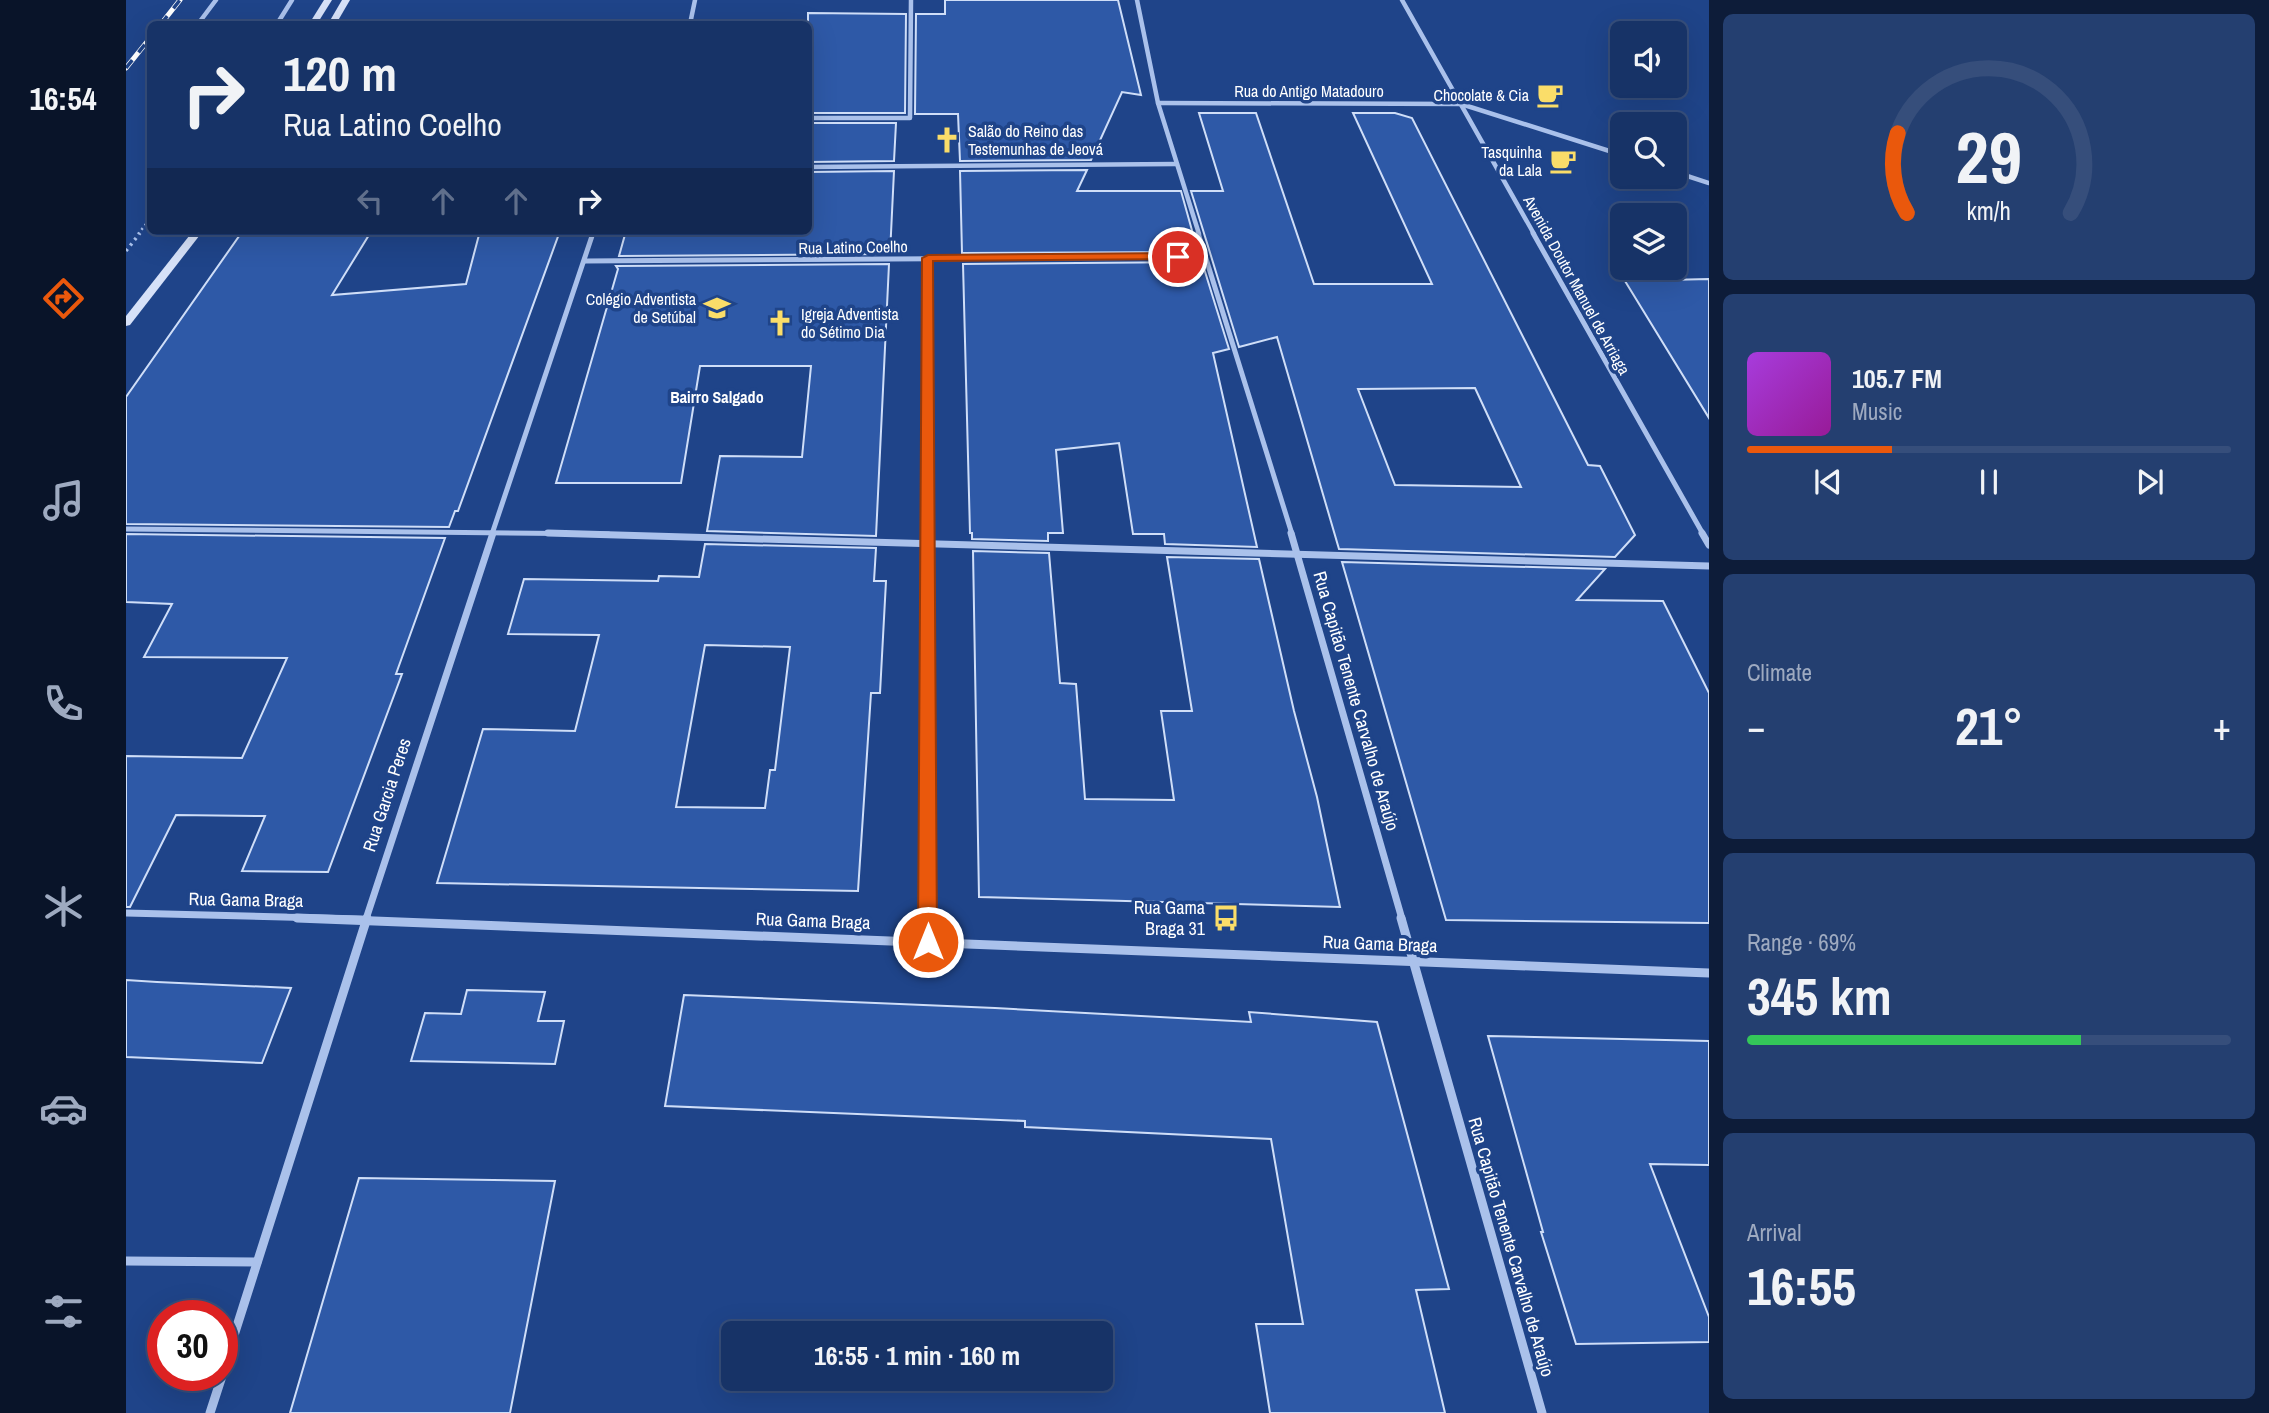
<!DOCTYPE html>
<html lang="en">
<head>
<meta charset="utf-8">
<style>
	:root { --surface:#173367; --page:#243f70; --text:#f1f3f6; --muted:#9eaac0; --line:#364e7b; --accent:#ea580c }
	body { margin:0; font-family:"Archivo Narrow",sans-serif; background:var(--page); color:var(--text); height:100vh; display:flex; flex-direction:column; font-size:26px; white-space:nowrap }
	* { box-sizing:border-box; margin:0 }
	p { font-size:23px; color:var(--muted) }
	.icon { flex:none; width:38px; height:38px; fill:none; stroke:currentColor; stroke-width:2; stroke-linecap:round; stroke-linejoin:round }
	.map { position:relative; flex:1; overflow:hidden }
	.side { display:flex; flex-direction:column; gap:14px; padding:14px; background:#0d1c39; width:560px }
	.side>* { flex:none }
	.top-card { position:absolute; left:21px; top:21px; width:665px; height:214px; border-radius:10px; box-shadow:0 7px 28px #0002,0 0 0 2px var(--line); background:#173367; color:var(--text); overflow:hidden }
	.tools { position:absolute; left:1484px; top:21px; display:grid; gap:14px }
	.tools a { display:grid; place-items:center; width:77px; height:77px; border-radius:10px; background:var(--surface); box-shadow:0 7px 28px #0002,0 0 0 2px var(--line); font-size:35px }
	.speed { position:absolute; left:21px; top:1300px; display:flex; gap:14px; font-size:35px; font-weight:700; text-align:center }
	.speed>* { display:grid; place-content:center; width:91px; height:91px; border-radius:50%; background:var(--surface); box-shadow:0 7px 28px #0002,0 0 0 2px var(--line); line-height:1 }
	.speed .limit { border:10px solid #d22; background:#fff; color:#111 }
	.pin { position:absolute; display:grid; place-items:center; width:60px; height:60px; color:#fff; margin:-30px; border:4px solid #fff; border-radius:50%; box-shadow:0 2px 7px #0007 }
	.me { position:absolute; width:77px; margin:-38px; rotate:0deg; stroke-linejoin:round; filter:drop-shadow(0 0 5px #0008) }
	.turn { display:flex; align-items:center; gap:24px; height:147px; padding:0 21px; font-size:32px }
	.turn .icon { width:91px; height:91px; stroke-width:2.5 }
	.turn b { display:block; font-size:49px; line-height:60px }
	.lanes { display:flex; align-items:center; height:66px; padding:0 21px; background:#0003; justify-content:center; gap:35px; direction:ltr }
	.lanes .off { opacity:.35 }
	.big { font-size:52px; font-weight:700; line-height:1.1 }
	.side .card { flex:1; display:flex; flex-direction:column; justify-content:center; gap:10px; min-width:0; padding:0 24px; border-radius:10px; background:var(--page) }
	.side .dial { align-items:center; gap:0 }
	.dial svg { height:182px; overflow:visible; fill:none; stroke:var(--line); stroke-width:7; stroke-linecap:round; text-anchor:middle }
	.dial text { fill:var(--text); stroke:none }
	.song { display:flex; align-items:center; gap:21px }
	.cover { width:84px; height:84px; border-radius:10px; background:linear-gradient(135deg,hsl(280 70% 55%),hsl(300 70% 35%)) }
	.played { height:7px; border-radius:4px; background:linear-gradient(90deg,var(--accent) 30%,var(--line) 30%) }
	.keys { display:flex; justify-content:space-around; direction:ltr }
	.heat { display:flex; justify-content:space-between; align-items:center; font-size:38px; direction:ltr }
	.charge { height:10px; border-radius:5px; background:linear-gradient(90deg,#34c759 69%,var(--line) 0) }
	.trip { position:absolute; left:595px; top:1321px; width:392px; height:70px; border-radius:10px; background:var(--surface); box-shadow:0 7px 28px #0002,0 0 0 2px var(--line); font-weight:700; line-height:70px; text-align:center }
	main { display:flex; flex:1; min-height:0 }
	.tabs { display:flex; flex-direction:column; width:126px; justify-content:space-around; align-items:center; background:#091429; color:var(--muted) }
	.tabs .icon { width:49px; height:49px }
	.tabs .selected { color:var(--accent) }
	.tabs b { font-size:32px; color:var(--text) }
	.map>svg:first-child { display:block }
	.building { fill:#2e59a7; stroke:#cfdef8; stroke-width:2; fill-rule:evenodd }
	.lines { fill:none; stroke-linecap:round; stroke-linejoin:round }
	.path-far1 { stroke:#aac1eb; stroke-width:2.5; stroke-dasharray:2 3.5; stroke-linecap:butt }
	.path { stroke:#aac1eb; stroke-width:3.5; stroke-dasharray:2.5 4.5; stroke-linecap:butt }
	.minor-far3 { stroke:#aac1eb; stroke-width:4.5 }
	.minor-far2 { stroke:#aac1eb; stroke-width:5 }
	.minor-far1 { stroke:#aac1eb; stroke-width:7 }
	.minor { stroke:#aac1eb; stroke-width:9 }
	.secondary { fill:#d6e1f8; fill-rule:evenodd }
	.rail-casing { stroke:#fff; stroke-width:5 }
	.rail { stroke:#1f4489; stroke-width:3.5; stroke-dasharray:10; stroke-linecap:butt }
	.route { fill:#ea580c; stroke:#983908; stroke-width:2 }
	.labels { text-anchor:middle; stroke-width:7; stroke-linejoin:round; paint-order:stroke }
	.far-street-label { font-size:16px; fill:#fff; stroke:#1f4489 }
	.far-poi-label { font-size:16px; fill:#fff; stroke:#1f4489; text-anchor:end }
	.far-neighbourhood-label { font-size:16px; font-weight:bold; fill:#fff; stroke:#1f4489 }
	.street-label { font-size:18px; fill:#fff; stroke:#1f4489 }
	.poi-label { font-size:18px; fill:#fff; stroke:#1f4489; text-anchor:end }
</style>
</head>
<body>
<main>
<nav class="tabs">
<b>16:54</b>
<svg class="icon selected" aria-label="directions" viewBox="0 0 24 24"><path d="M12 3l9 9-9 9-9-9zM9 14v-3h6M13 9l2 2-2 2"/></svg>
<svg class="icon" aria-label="music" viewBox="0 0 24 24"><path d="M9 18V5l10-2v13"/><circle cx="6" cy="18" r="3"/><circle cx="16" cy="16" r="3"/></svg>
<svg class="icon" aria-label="phone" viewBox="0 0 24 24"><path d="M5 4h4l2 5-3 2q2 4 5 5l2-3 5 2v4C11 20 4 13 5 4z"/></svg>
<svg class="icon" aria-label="climate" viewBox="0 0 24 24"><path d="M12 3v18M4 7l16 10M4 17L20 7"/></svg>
<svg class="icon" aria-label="car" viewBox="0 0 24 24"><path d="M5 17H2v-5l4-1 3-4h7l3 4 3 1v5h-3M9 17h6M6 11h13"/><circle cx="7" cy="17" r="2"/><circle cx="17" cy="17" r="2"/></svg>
<svg class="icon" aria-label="filters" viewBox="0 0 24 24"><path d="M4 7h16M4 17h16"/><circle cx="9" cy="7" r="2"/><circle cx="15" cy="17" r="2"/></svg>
</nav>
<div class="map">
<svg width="1583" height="1413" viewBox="0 0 1583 1413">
	<rect width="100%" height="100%" fill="#1f4489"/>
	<g class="building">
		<path d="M819,0h173l23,95 -19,-3 -31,68 -131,1 -2,-47h-43l1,-100h29z"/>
		<path d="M682,13l98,1 -1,99h-97z"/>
		<path d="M1073,113h57l58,171h118l-79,-171h42l17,5 176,347 12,1 35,69 -20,22 -276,-8 -62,-212 -38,10 -48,-156h32zM1349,388l46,99 -126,-2 -37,-96z"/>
		<path d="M682,123h88l-2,38 -86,1z"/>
		<path d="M961,170l-10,21h104l17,61 -236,1 -2,-82z"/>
		<path d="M768,171l-4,83 -271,2 7,-25h182v-59z"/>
		<path d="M354,231h80l-102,280h-3l-6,16 -323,-3v-127l116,-165 127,3 -37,60 134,-11z"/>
		<path d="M1076,262l27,87 -16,4 44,194 -92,-3 -1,-10h-31l-14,-91 -63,7 7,83h-15v8l-76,-2v-6h-2l-7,-269z"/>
		<path d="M763,264l-13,272 -169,-5 13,-75 82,1 9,-91h-111l-19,117h-125l62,-214 -2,-3z"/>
		<path d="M1583,279v139l-84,-137z"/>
		<path d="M0,534l319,4 -49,136h6l-74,198 -86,-1 23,-55 -89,-1 -46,92h-4v-151l116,2 45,-100 -143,-1 28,-53 -46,-2z"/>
		<path d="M579,544l171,4 -2,33h12l-6,112h-9l-13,198 -421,-8 46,-154 92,2 24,-96 -91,-1 16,-55 134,2 1,-5 40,1zM579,645l85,2 -15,123h-5l-5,38 -89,-1z"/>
		<path d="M847,551l76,2 11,130 16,1 9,115 89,1 -13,-89h31l-25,-154 92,2 35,152 23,86 23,110 -361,-10z"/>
		<path d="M1216,562l263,7 -28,31 86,1 46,92v230l-263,-3z"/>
		<path d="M0,980l31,2 134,6 -29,75 -136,-6z"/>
		<path d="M341,990l78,2 -7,29h26l-9,43 -144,-3 14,-48 36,1z"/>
		<path d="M558,995l311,13 256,14 -2,-10 128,10 72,267 -33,1 29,123h-175l-14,-89h47l-32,-185 -246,-12v-6l-360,-15z"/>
		<path d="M1362,1036l221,5v124l-59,-1 59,153v25l-133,2 -35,-112h2z"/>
		<path d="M233,1178l196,3 -45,232h-220z"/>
	</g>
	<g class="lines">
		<path class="path-far1" d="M12,234l12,-15"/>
		<path class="path" d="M0,251l14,-18"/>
		<g class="minor-far3">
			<path d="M1011,0l21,103 41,131"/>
			<path d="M1276,0l132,234"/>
			<path d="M72,24l18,-24"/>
			<path d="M151,24l15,-24"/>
			<path d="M564,24l5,-24"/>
			<path d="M1032,103l303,1 161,51"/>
			<path d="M682,118h102l1,-118"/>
			<path d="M682,167l369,-3"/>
			<path d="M1549,172l34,11"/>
			<path d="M466,234l1,-3"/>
		</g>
		<g class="minor-far2">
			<path d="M1072,233l94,301"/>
			<path d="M1407,233l170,301"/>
			<path d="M802,258v276"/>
			<path d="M459,261l620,-4"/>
			<path d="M0,529l483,5"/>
			<path d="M366,534l101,-301"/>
		</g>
		<g class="minor-far1">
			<path d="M422,533l1161,33"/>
			<path d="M802,533v386"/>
			<path d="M1165,533l111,386"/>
			<path d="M1576,533l7,12"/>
			<path d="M0,913l236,6"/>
			<path d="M240,919l127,-386"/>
		</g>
		<g class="minor">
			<path d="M171,918l1412,55"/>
			<path d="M802,918v23"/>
			<path d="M1275,918l141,495"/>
			<path d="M0,1261l131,1"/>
			<path d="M96,1373l145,-455"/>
			<path d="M84,1413l12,-37"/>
		</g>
		<g class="secondary">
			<path d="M198,0h8l-15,24h-8z"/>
			<path d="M216,0h8l-14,24h-8z"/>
			<path d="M67,231h10l-73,94 -4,1v-10z"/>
		</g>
		<g class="rail-casing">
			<g id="rail">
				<path d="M35,24l19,-24"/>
				<path d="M0,68l24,-30"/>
			</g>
		</g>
		<use href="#rail" class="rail"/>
	</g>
	<path class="route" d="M1052,253l5,4 -1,2 -249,2 4,681 -3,6 -6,2 -7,-2 -3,-6 4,-684 6,-3z"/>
	<defs>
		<g id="cafe-bare" transform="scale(2.1)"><path d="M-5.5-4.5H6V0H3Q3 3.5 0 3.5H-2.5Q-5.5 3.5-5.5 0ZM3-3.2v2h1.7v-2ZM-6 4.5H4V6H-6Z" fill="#fadd69" stroke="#1f4489" stroke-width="2.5" paint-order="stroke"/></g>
		<g id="church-bare" transform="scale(2.1)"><path d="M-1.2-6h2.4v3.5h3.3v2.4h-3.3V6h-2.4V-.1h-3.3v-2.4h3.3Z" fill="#fadd69" stroke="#1f4489" stroke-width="2.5" paint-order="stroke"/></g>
		<g id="school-bare" transform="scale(2.1)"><path d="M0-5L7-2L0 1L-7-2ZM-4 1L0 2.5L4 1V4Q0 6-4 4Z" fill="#fadd69" stroke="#1f4489" stroke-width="2.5" paint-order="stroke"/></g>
		<g id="bus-bare" transform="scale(2.1)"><path d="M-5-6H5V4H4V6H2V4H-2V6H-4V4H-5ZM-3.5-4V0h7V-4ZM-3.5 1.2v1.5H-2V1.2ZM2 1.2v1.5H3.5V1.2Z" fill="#fadd69" stroke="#1f4489" stroke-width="2.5" paint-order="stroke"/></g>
	</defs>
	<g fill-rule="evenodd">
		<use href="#cafe-bare" x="1424" y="95"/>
		<use href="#church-bare" x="821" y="140"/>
		<use href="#cafe-bare" x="1437" y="161"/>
		<use href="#school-bare" x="591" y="308"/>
		<use href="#church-bare" x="654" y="323"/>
		<use href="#bus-bare" x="1100" y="918"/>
	</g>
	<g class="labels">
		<g class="far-street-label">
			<text x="1183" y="97">Rua do Antigo Matadouro</text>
			<text transform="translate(727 247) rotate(-1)" y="6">Rua Latino Coelho</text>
			<text transform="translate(1451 285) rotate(61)" y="6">Avenida Doutor Manuel de Arriaga</text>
		</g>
		<g class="far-poi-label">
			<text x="1403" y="101">Chocolate &amp; Cia</text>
			<text x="842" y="137" text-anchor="start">Salão do Reino das<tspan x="842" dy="18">Testemunhas de Jeová</tspan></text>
			<text x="1416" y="158">Tasquinha<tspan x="1416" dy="18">da Lala</tspan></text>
			<text x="570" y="305">Colégio Adventista<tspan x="570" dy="18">de Setúbal</tspan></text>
			<text x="675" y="320" text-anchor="start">Igreja Adventista<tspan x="675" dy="18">do Sétimo Dia</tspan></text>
		</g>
		<g class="far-neighbourhood-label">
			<text x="591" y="403">Bairro Salgado</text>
		</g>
		<g class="street-label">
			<text transform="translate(1230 701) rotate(74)" y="6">Rua Capitão Tenente Carvalho de Araújo</text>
			<text transform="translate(261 795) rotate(-72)" y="6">Rua Garcia Peres</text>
			<text transform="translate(120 900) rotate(1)" y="6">Rua Gama Braga</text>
			<text transform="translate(687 921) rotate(2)" y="6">Rua Gama Braga</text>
			<text transform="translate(1254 944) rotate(2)" y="6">Rua Gama Braga</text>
			<text transform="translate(1385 1247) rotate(74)" y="6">Rua Capitão Tenente Carvalho de Araújo</text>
		</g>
		<g class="poi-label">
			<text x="1079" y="914">Rua Gama<tspan x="1079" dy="21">Braga 31</tspan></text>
		</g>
	</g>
</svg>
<div class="tools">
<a><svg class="icon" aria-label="sound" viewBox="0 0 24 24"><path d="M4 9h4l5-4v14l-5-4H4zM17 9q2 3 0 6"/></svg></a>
<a><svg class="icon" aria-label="search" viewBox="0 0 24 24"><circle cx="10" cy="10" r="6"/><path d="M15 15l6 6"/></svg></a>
<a><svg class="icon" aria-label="layers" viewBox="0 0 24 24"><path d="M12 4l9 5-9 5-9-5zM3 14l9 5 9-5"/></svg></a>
</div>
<div class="speed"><div class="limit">30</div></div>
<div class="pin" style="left:1052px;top:257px;background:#d93025"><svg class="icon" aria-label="arrive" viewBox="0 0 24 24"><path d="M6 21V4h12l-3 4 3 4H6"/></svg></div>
<svg class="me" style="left:802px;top:942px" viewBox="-20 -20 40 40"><circle r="17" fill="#ea580c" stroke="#fff" stroke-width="3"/><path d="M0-11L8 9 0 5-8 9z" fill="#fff"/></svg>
<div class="trip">16:55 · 1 min · 160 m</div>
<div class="top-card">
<div class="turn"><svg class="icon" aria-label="right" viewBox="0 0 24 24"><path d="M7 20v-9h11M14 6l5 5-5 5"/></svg><div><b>120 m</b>Rua Latino Coelho</div></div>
<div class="lanes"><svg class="icon off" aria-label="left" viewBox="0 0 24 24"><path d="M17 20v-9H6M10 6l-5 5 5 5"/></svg><svg class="icon off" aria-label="ahead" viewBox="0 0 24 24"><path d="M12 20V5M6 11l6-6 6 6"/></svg><svg class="icon off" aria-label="ahead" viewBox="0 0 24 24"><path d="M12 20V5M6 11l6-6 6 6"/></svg><svg class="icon" aria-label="right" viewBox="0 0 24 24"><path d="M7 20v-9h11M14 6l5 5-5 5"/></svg></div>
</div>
</div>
<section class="side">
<div class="card dial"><svg viewBox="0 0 100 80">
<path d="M14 69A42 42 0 1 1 86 69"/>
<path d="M14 69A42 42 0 0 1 10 34" stroke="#ea580c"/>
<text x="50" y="56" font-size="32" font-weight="700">29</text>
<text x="50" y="72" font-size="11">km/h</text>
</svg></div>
<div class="card">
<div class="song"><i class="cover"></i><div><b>105.7 FM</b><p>Music</p></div></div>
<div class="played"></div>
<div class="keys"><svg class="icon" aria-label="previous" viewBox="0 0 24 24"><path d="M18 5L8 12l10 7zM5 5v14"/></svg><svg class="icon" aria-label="pause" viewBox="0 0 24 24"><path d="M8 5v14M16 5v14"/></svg><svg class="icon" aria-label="next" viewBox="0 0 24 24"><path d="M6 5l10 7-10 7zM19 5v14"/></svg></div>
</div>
<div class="card"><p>Climate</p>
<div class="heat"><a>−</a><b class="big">21°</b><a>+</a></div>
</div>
<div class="card"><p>Range · 69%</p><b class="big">345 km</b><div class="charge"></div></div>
<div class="card"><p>Arrival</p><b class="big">16:55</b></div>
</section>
</main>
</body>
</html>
